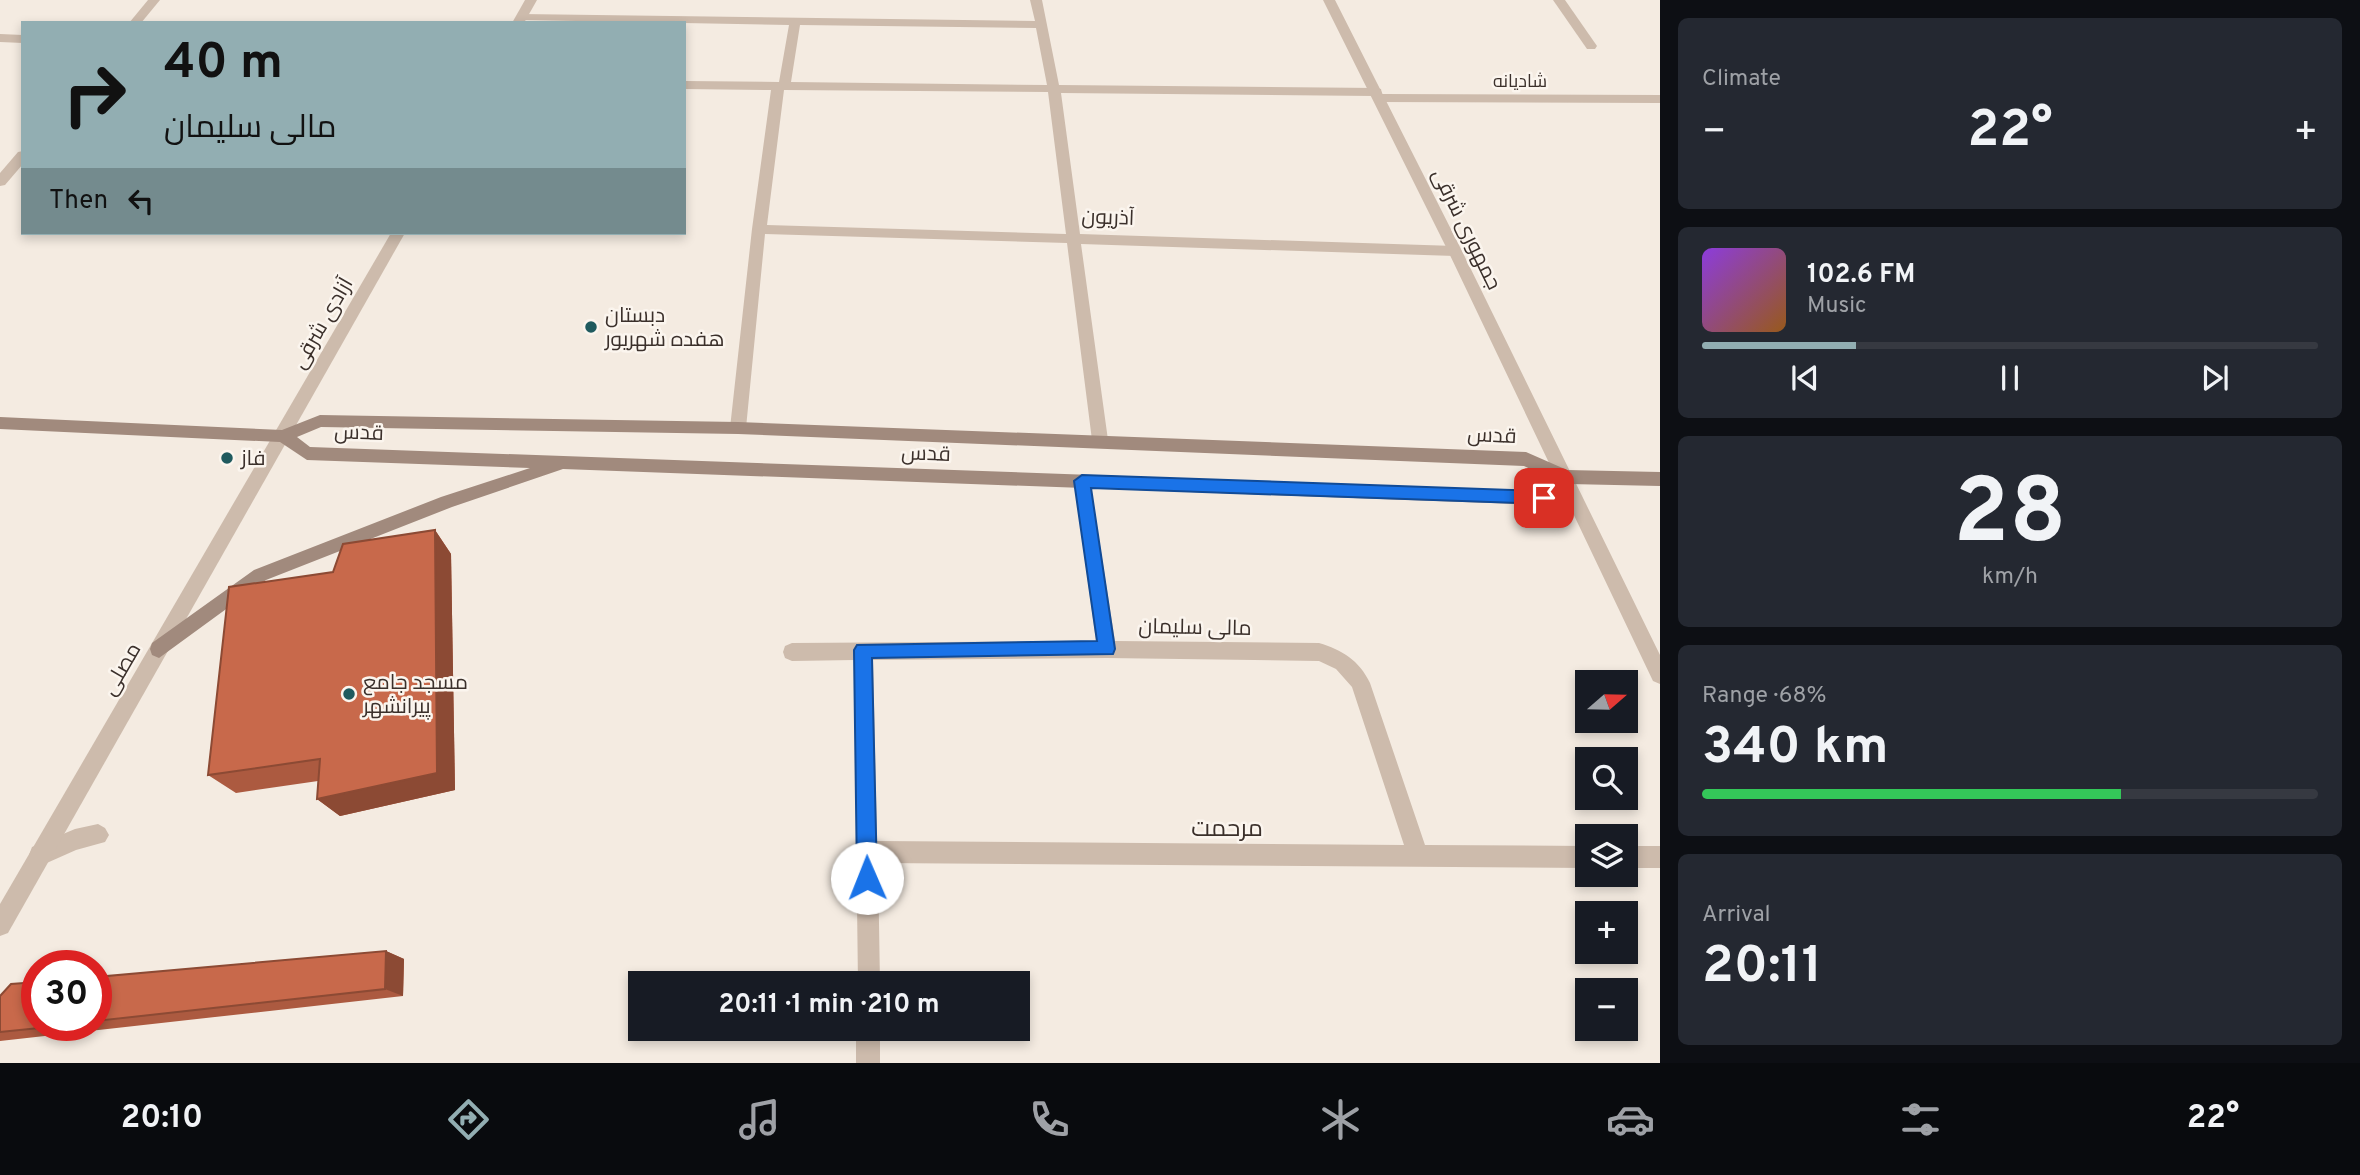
<!DOCTYPE html>
<html lang="en">
<head>
<meta charset="utf-8">
<style>
	:root { --surface:#171b24; --page:#242831; --text:#f1f3f6; --muted:#9ea1a6; --line:#363941; --accent:#92aeb2 }
	body { margin:0; font-family:Overpass,Cairo,sans-serif; background:var(--page); color:var(--text); height:100vh; display:flex; flex-direction:column; font-size:26px; white-space:nowrap }
	* { box-sizing:border-box; margin:0 }
	p { font-size:23px; color:var(--muted) }
	.icon { flex:none; width:38px; height:38px; fill:none; stroke:currentColor; stroke-width:2; stroke-linecap:round; stroke-linejoin:round }
	.map { position:relative; flex:1; overflow:hidden }
	.side { display:flex; flex-direction:column; gap:18px; padding:18px; background:#0d0f14; width:700px }
	.side>* { flex:none }
	.banner { position:absolute; left:21px; top:21px; width:665px; height:214px; border-radius:0px; box-shadow:0 4px 10px #0003; background:#92aeb2; color:#111; overflow:hidden }
	.needle { width:46px; rotate:70deg }
	.controls { position:absolute; left:1575px; top:670px; display:grid; gap:14px }
	.controls a { display:grid; place-items:center; width:63px; height:63px; border-radius:0px; background:var(--surface); box-shadow:0 4px 10px #0003; font-size:35px }
	.speed { position:absolute; left:21px; top:950px; display:flex; gap:14px; font-size:35px; font-weight:700; text-align:center }
	.speed>* { display:grid; place-content:center; width:91px; height:91px; border-radius:50%; background:var(--surface); box-shadow:0 4px 10px #0003; line-height:1 }
	.speed .limit { border:10px solid #d22; background:#fff; color:#111 }
	.pin { position:absolute; display:grid; place-items:center; width:60px; height:60px; color:#fff; margin:-30px; border-radius:14px; box-shadow:0 4px 10px #0006 }
	.me { position:absolute; width:77px; margin:-38px; rotate:359deg; stroke-linejoin:round; filter:drop-shadow(0 0 5px #0008) }
	.turn { display:flex; align-items:center; gap:24px; height:147px; padding:0 28px; font-size:32px }
	.turn .icon { width:91px; height:91px; stroke-width:2.5 }
	.turn b { display:block; font-size:49px; line-height:60px }
	.then { display:flex; align-items:center; height:66px; padding:0 28px; background:#0003; gap:14px; font-size:26px }
	.big { font-size:52px; font-weight:700; line-height:1.1 }
	.side .widget { flex:1; display:flex; flex-direction:column; justify-content:center; gap:10px; min-width:0; padding:0 24px; border-radius:10px; background:var(--page) }
	.side .dial { align-items:center; gap:0 }
	.dial b { font-size:91px; line-height:1 }
	.song { display:flex; align-items:center; gap:21px }
	.cover { width:84px; height:84px; border-radius:10px; background:linear-gradient(135deg,hsl(270 70% 55%),hsl(30 70% 35%)) }
	.played { height:7px; border-radius:4px; background:linear-gradient(90deg,var(--accent) 25%,var(--line) 25%) }
	.keys { display:flex; justify-content:space-around; direction:ltr }
	.heat { display:flex; justify-content:space-between; align-items:center; font-size:38px; direction:ltr }
	.charge { height:10px; border-radius:5px; background:linear-gradient(90deg,#34c759 68%,var(--line) 0) }
	.trip { position:absolute; left:628px; top:971px; width:402px; height:70px; border-radius:0px; background:var(--surface); box-shadow:0 4px 10px #0003; font-weight:700; line-height:70px; text-align:center }
	.dock { display:flex; height:112px; justify-content:space-around; align-items:center; background:#090b0e; color:var(--muted) }
	.dock .icon { width:49px; height:49px }
	.dock .selected { color:var(--accent) }
	.dock b { font-size:32px; color:var(--text) }
	main { display:flex; flex:1; min-height:0 }
	.map>svg:first-child { display:block }
	.lines { fill:none; stroke-linecap:round; stroke-linejoin:round }
	.service { fill:#cdbbac; fill-rule:evenodd }
	.minor { fill:#cdbbac; fill-rule:evenodd }
	.tertiary { fill:#cdbbac; fill-rule:evenodd }
	.secondary { fill:#a18a7d; fill-rule:evenodd }
	.wall { fill:#ac5a40 }
	.shaded-wall { fill:#8c4a34 }
	.building { fill:#c8694b; stroke:#8c4a34; stroke-width:2 }
	.route { fill:#1a73e8; stroke:#114b97; stroke-width:2 }
	.poi-dot { fill:#1f5a5e; stroke:#fbf5ee; stroke-width:2.5 }
	.labels { text-anchor:middle; stroke-width:5; stroke-linejoin:round; paint-order:stroke }
	.far-street-label { font-size:18px; fill:#3b302b; stroke:#fbf5ee }
	.street-label { font-size:21px; fill:#3b302b; stroke:#fbf5ee }
	.poi-label { font-size:21px; fill:#3b302b; stroke:#fbf5ee; text-anchor:start }
	.near-street-label { font-size:24px; fill:#3b302b; stroke:#fbf5ee }
</style>
</head>
<body>
<main>
<div class="map">
<svg width="1660" height="1063" viewBox="0 0 1660 1063">
	<rect width="100%" height="100%" fill="#f4ebe1"/>
	<g class="lines">
		<path class="service" d="M98,824l7,4 4,7 -4,7 -29,8 -36,16 -8,-3 -3,-8 3,-8 43,-18z"/>
		<g class="minor">
			<path d="M148,0h12l-19,23h-12z"/>
			<path d="M1030,0h12l17,85 318,3 4,1 1,5 278,1v8l-281,-1 -4,-1 -1,-5 -313,-3 19,141 375,12 7,5 -7,5 -374,-12 27,196 -8,6 -8,-6 -25,-197 -302,-9 -19,194 -2,4h-12l-2,-4 22,-199 19,-139 -87,-1v-8l95,1 10,-57 -267,-5 -6,-3 6,-3 513,7zM800,25l236,3 11,57 -256,-3zM784,90l264,2 18,142 -299,-9z"/>
			<path d="M1553,0h12l32,46 -2,3h-8z"/>
			<path d="M0,34l23,1v8l-23,-1z"/>
			<path d="M23,151v13l-18,21 -5,1v-13l18,-21z"/>
			<path d="M1082,474l6,2 2,5 25,160 204,2c23,7 40,17 51,40l55,162 162,1v22l-709,-5 2,121h-22l-4,-324 -62,1 -7,-3 -2,-6 2,-6 7,-3 304,-2 -22,-160 2,-5zM1107,658l212,3 17,8 16,18 52,158 -527,-4 -4,-181z"/>
			<rect x="1626" y="846" width="34" height="22"/>
			<rect x="856" y="1029" width="24" height="34"/>
		</g>
		<g class="tertiary">
			<path d="M525,0h12l-13,23h-12z"/>
			<path d="M1323,0h12l127,251 198,404v29l-7,-3 -205,-430z"/>
			<path d="M391,233h14l-397,700 -8,3v-32z"/>
		</g>
		<path class="secondary" d="M320,415l418,7 788,30 41,18 93,2v14l-91,-2 -19,19 -6,2 -981,-36 -111,38 -186,73 -107,78 -7,-3 -2,-6 2,-6 102,-73 187,-73 89,-29 -223,-8 -27,-18 -280,-13v-12l282,13zM321,427l417,7 786,32 28,13 -12,12 -1230,-44 -13,-10z"/>
	</g>
	<g class="wall">
		<path d="M435,530l16,24 4,236 -115,26 -23,-17 1,-18 -82,12 -28,-18z"/>
		<path d="M386,951l18,8 -1,37 -403,45v-45l37,30h59v-49z"/>
	</g>
	<g class="shaded-wall">
		<path d="M435,530l16,24 4,236 -115,26 -23,-17z"/>
		<path d="M386,951l18,8 -1,37 -18,-7z"/>
	</g>
	<g class="building">
		<path d="M435,530l2,243 -120,26 3,-40 -112,16 21,-188 104,-15 10,-28z"/>
		<path d="M386,951l-1,38 -289,32v-44z"/>
		<path d="M37,982v44h22l-59,6v-36l11,-12z"/>
	</g>
	<path class="route" d="M1082,475l462,16 8,7 -8,6 -453,-16 24,161 -2,5 -241,4 5,220 -3,7 -7,3 -7,-3 -3,-7 -3,-228 3,-5 240,-4 -23,-160z"/>
	<g class="poi-dot">
		<circle cx="591" cy="327" r="7"/>
		<circle cx="227" cy="458" r="7"/>
		<circle cx="349" cy="694" r="7"/>
	</g>
	<g class="labels">
		<g class="far-street-label">
			<text x="1520" y="87">شادیانه</text>
		</g>
		<g class="street-label">
			<text transform="translate(1108 217) rotate(2)" y="7">آذریون</text>
			<text transform="translate(1467 229) rotate(64)" y="7">جمهوری شرقی</text>
			<text transform="translate(322 323) rotate(-60)" y="7">آزادی شرقی</text>
			<text transform="translate(359 432) rotate(2)" y="7">قدس</text>
			<text transform="translate(1492 435) rotate(3)" y="7">قدس</text>
			<text transform="translate(926 453) rotate(2)" y="7">قدس</text>
			<text transform="translate(1195 627) rotate(1)" y="7">مالی سلیمان</text>
			<text transform="translate(121 669) rotate(-60)" y="7">مصلی</text>
		</g>
		<g class="poi-label">
			<text x="605" y="322">دبستان<tspan x="605" dy="24">هفده شهریور</tspan></text>
			<text x="241" y="465">فاز</text>
			<text x="363" y="689">مسجد جامع<tspan x="363" dy="24">پیرانشهر</tspan></text>
		</g>
		<g class="near-street-label">
			<text x="1227" y="836">مرحمت</text>
		</g>
	</g>
</svg>
<div class="controls">
<a><svg class="needle" viewBox="-14 -14 28 28"><path d="M0-13l5 13h-10z" fill="#e53935"/><path d="M0 13l5-13h-10z" fill="#9ea1a6"/></svg></a>
<a><svg class="icon" aria-label="search" viewBox="0 0 24 24"><circle cx="10" cy="10" r="6"/><path d="M15 15l6 6"/></svg></a>
<a><svg class="icon" aria-label="layers" viewBox="0 0 24 24"><path d="M12 4l9 5-9 5-9-5zM3 14l9 5 9-5"/></svg></a>
<a>+</a>
<a>−</a>
</div>
<div class="speed"><div class="limit">30</div></div>
<div class="pin" style="left:1544px;top:498px;background:#d93025"><svg class="icon" aria-label="arrive" viewBox="0 0 24 24"><path d="M6 21V4h12l-3 4 3 4H6"/></svg></div>
<svg class="me" style="left:867px;top:878px" viewBox="-20 -20 40 40"><circle r="19" fill="#fff"/><path d="M0-13L10 11 0 6-10 11z" fill="#1a73e8"/></svg>
<div class="trip">20:11 · 1 min · 210 m</div>
<div class="banner">
<div class="turn"><svg class="icon" aria-label="right" viewBox="0 0 24 24"><path d="M7 20v-9h11M14 6l5 5-5 5"/></svg><div><b>40 m</b>مالی سلیمان</div></div>
<div class="then">Then<svg class="icon" aria-label="left" viewBox="0 0 24 24"><path d="M17 20v-9H6M10 6l-5 5 5 5"/></svg></div>
</div>
</div>
<section class="side">
<div class="widget"><p>Climate</p>
<div class="heat"><a>−</a><b class="big">22°</b><a>+</a></div>
</div>
<div class="widget">
<div class="song"><i class="cover"></i><div><b>102.6 FM</b><p>Music</p></div></div>
<div class="played"></div>
<div class="keys"><svg class="icon" aria-label="previous" viewBox="0 0 24 24"><path d="M18 5L8 12l10 7zM5 5v14"/></svg><svg class="icon" aria-label="pause" viewBox="0 0 24 24"><path d="M8 5v14M16 5v14"/></svg><svg class="icon" aria-label="next" viewBox="0 0 24 24"><path d="M6 5l10 7-10 7zM19 5v14"/></svg></div>
</div>
<div class="widget dial"><b>28</b><p>km/h</p></div>
<div class="widget"><p>Range · 68%</p><b class="big">340 km</b><div class="charge"></div></div>
<div class="widget"><p>Arrival</p><b class="big">20:11</b></div>
</section>
</main>
<nav class="dock">
<b>20:10</b>
<svg class="icon selected" aria-label="directions" viewBox="0 0 24 24"><path d="M12 3l9 9-9 9-9-9zM9 14v-3h6M13 9l2 2-2 2"/></svg>
<svg class="icon" aria-label="music" viewBox="0 0 24 24"><path d="M9 18V5l10-2v13"/><circle cx="6" cy="18" r="3"/><circle cx="16" cy="16" r="3"/></svg>
<svg class="icon" aria-label="phone" viewBox="0 0 24 24"><path d="M5 4h4l2 5-3 2q2 4 5 5l2-3 5 2v4C11 20 4 13 5 4z"/></svg>
<svg class="icon" aria-label="climate" viewBox="0 0 24 24"><path d="M12 3v18M4 7l16 10M4 17L20 7"/></svg>
<svg class="icon" aria-label="car" viewBox="0 0 24 24"><path d="M5 17H2v-5l4-1 3-4h7l3 4 3 1v5h-3M9 17h6M6 11h13"/><circle cx="7" cy="17" r="2"/><circle cx="17" cy="17" r="2"/></svg>
<svg class="icon" aria-label="filters" viewBox="0 0 24 24"><path d="M4 7h16M4 17h16"/><circle cx="9" cy="7" r="2"/><circle cx="15" cy="17" r="2"/></svg>
<b>22°</b>
</nav>
</body>
</html>
